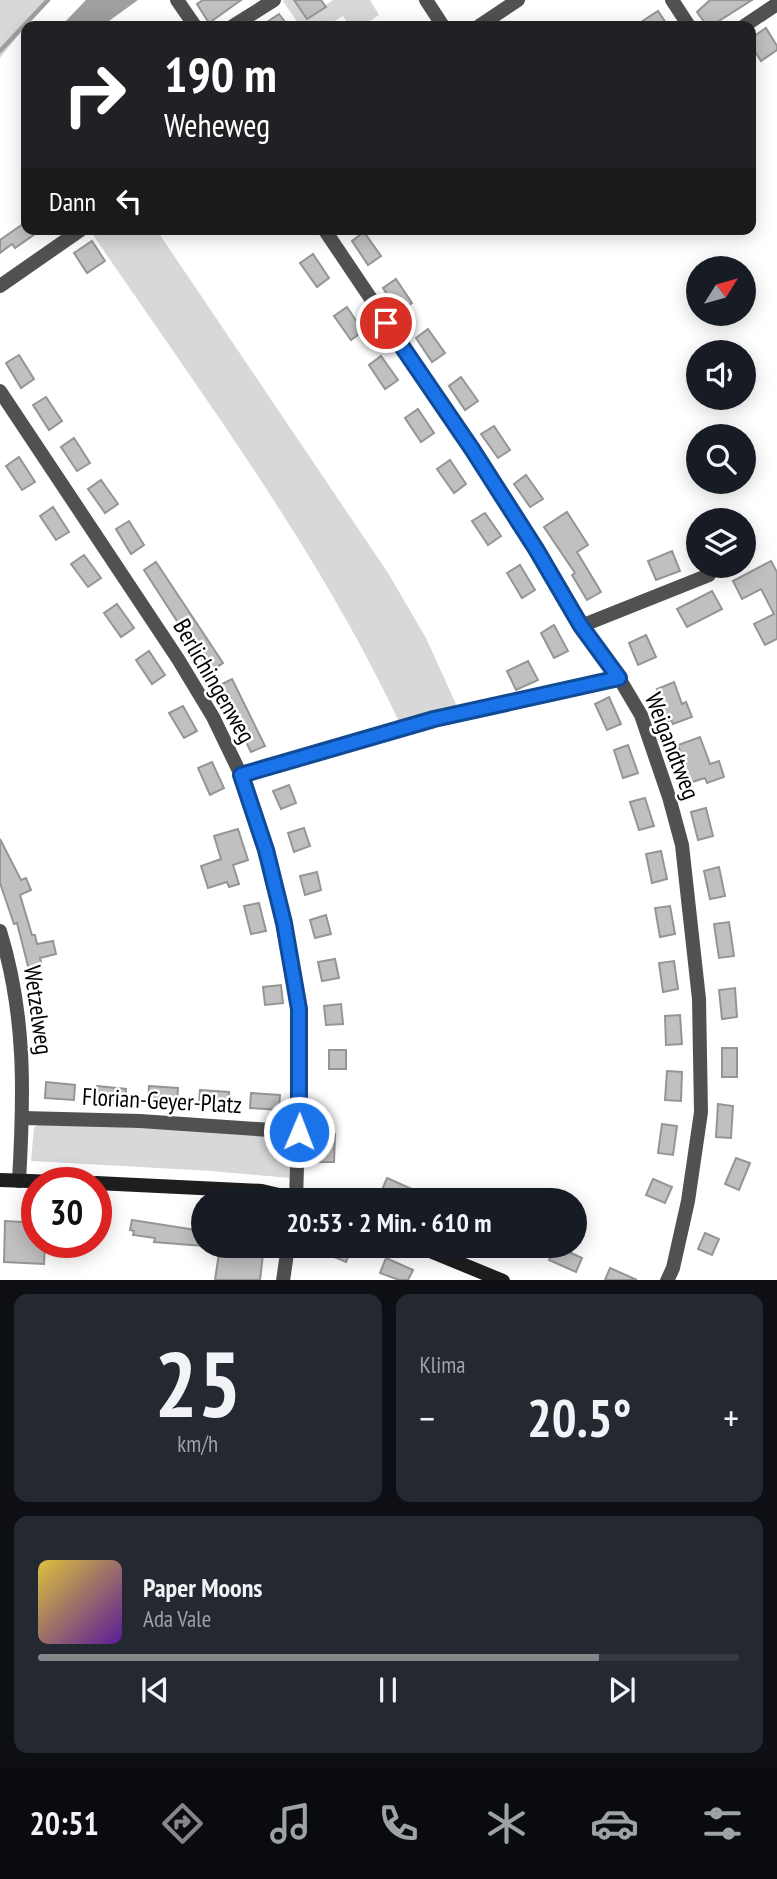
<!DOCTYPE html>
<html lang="de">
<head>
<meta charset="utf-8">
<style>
	:root { --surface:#171b24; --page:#242831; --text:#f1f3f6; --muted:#9ea1a6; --line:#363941; --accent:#858687 }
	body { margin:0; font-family:"PT Sans Narrow",sans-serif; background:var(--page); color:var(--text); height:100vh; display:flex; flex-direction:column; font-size:26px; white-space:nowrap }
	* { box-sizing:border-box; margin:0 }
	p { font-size:23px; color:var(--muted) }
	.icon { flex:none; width:38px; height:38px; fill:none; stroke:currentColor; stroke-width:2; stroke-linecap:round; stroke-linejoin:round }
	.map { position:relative; height:1280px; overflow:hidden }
	.sheet { display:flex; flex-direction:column; gap:14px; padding:14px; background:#0d0f14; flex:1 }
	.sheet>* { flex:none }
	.hud { position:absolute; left:21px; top:21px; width:735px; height:214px; border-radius:14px; box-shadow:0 4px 18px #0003; background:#202124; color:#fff; overflow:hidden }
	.needle { width:46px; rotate:53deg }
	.fabs { position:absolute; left:686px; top:256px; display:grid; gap:14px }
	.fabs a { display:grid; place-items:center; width:70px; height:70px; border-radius:50%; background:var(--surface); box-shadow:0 4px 18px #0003; font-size:35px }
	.speed { position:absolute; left:21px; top:1167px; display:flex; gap:14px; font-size:35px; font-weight:700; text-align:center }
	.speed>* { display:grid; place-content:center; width:91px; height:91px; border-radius:50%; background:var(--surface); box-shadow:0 4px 18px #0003; line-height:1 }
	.speed .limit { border:10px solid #d22; background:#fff; color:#111 }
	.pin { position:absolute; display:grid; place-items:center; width:60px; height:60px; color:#fff; margin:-30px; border:4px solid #fff; border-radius:50%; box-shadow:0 2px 7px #0007 }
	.me { position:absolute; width:77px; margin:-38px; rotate:1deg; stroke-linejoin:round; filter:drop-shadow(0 0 5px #0008) }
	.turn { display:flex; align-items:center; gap:24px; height:147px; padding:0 28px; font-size:32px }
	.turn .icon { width:91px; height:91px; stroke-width:2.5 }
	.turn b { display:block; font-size:49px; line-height:60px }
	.then { display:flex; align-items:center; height:66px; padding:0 28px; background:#0003; gap:14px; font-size:26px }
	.big { font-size:52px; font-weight:700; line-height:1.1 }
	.sheet .card { flex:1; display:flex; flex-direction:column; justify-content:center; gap:10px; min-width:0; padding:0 24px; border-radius:14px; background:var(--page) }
	.sheet .dial { align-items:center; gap:0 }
	.dial b { font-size:91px; line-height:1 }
	.song { display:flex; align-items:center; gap:21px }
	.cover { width:84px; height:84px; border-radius:10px; background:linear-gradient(135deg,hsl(50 70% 55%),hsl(270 70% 35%)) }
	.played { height:7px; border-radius:4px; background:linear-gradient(90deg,var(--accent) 80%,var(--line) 80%) }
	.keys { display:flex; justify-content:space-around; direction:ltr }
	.heat { display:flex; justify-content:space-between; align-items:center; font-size:38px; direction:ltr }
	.sheet .tiles { flex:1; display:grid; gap:14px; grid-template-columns:1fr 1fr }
	.card:last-child { grid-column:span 2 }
	.trip { position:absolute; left:191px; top:1188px; width:396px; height:70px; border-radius:35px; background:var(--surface); box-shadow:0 4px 18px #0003; font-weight:700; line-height:70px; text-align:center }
	.dock { display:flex; height:112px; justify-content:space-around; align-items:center; background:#090b0e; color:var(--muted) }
	.dock .icon { width:49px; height:49px }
	.dock .current { color:var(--accent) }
	.dock b { font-size:32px; color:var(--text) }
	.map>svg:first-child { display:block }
	.green { fill:#d8d8d8 }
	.water { fill:#9f9f9f }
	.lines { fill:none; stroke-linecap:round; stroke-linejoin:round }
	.stream { stroke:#9f9f9f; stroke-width:4.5 }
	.building { fill:#c0c0c0; stroke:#959595; stroke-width:2 }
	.street { stroke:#515151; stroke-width:14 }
	.secondary { stroke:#1e1e1e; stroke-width:14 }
	.route-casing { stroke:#114b97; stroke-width:18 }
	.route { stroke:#1a73e8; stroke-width:12 }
	.labels { text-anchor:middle; stroke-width:5; stroke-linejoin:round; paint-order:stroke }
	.street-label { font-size:24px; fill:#000; stroke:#fff }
</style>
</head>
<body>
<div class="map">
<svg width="777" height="1281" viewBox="0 0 777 1281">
	<rect width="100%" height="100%" fill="#fff"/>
	<g class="green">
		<path d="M0,0h47l-47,58z"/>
		<path d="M285,0h16l6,19 26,-19h37l9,15 -17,11h-12l-7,-10 -16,10h-27l-17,-25z"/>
		<path d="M89,229h67l232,344 38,65 34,75 -58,15c-83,-178 -203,-337 -313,-499z"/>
		<path d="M43,1123l245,12 5,4 -2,39 -80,-7 -180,-10 3,-34z"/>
	</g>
	<path class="water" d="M86,0h52l-36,26h-41z"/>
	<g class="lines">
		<path class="stream" d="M0,51l48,-51"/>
	</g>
	<g class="building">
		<path d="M203,0h38l-32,23 -12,-19z"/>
		<path d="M294,0h27l5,7 -19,12z"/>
		<path d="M710,0h42l-41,26h-4l-10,-14z"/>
		<path d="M658,11l10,15h-33z"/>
		<path d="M279,14l9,12h-27z"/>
		<path d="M766,28l11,18v4l-16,11 -10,-16v-7z"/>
		<path d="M26,222v7h16l-27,19 -3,-4 -12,9v-13z"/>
		<path d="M364,232l17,24 -13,9 -16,-24z"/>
		<path d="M92,241l13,20 -18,12 -13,-20z"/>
		<path d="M313,254l16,24 -12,9 -17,-24z"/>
		<path d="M396,279l16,24 -13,9 -16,-24z"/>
		<path d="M347,307l16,24 -12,9 -17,-24z"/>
		<path d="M428,329l17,24 -13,9 -16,-24z"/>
		<path d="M19,355l15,24 -13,9 -15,-25z"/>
		<path d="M381,356l17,24 -13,9 -16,-24z"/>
		<path d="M461,377l17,24 -13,9 -16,-24z"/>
		<path d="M46,397l16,24 -13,9 -16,-25z"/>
		<path d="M418,409l16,24 -13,9 -16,-24z"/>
		<path d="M494,426l16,24 -12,8 -17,-24z"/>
		<path d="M74,438l16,25 -13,8 -16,-24z"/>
		<path d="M19,457l16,25 -13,8 -16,-24z"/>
		<path d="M450,460l16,24 -12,9 -17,-24z"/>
		<path d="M526,475l17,24 -13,8 -16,-23z"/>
		<path d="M101,480l17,24 -13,9 -17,-24z"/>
		<path d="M53,507l16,25 -13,8 -16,-24z"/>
		<path d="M567,512l21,33 -11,7 24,40 -14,8 -15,-25 3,-2 -31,-46z"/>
		<path d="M485,513l16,23 -13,9 -16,-24z"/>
		<path d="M129,521l15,24 -13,9 -15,-25z"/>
		<path d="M672,551l8,20 -24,9 -8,-19z"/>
		<path d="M84,555l17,23 -13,9 -17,-23z"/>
		<path d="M771,561l6,11v67l-12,6 -11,-21 20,-10 -13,-25 -19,10 -9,-18z"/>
		<path d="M156,562l67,101 -13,9 -66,-102z"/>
		<path d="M520,565l15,25 -13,8 -15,-25z"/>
		<path d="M712,591l10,18 -35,18 -10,-18z"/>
		<path d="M117,604l17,24 -13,9 -17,-24z"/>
		<path d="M554,625l14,26 -14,7 -13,-25z"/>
		<path d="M646,635l10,22 -18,8 -9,-22z"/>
		<path d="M149,651l16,24 -13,9 -16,-24z"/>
		<path d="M528,661l10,19 -22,10 -9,-19z"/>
		<path d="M232,679l33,67 -14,6 -33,-66z"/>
		<path d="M674,682l8,22 4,-2 6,15 -19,7 -2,-4 -7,3 -11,-27 6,-2 -2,-5z"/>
		<path d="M609,697l12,27 -14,6 -12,-26z"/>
		<path d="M183,706l14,25 -13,7 -15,-25z"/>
		<path d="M700,737l10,27 9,-3 5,16 -17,6 -2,-5 -16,5 -1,-4 -4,2 -10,-28 6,-2 -2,-6z"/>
		<path d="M628,745l10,28 -15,5 -9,-28z"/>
		<path d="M212,762l12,26 -14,7 -12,-27z"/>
		<path d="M289,785l7,18 -15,6 -8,-18z"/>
		<path d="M645,798l9,28 -15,4 -9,-28z"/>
		<path d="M706,808l7,28 -15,4 -7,-28z"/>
		<path d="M304,828l6,18 -16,6 -6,-19z"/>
		<path d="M238,829l10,31 -15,5 6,19 -10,3 -2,-5 -19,6 -7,-22 20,-7 -7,-23z"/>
		<path d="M0,839l21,41 5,-2 5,12 -11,5 12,40h3l2,9 16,-3 3,13 -16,4 2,9 -13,3 -12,-47 -3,1 -14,-41z"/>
		<path d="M661,851l6,28 -15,4 -6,-29z"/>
		<path d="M719,867l6,29 -15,3 -6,-28z"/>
		<path d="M317,872l4,18 -16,5 -5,-19z"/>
		<path d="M259,903l7,28 -15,3 -7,-28z"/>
		<path d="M670,906l5,28 -15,3 -5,-29z"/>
		<path d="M326,915l5,19 -16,4 -5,-18z"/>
		<path d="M729,922l5,34 -15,2 -5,-34z"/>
		<path d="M335,959l4,19 -17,3 -4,-19z"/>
		<path d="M674,961l4,28 -15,3 -4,-29z"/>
		<path d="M281,985l2,18 -18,2 -2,-18z"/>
		<path d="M735,988l2,29 -15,2 -3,-29z"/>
		<path d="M341,1004l2,20 -17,1 -2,-19z"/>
		<path d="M680,1015l2,29 -16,1 -1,-29z"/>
		<rect x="722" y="1048" width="15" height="29"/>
		<rect x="329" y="1050" width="17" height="19"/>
		<path d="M667,1071l15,1 -1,29 -16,-1z"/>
		<path d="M46,1082l29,3 -1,15 -29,-2z"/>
		<path d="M97,1086l29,3 -1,15 -29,-2z"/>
		<path d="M149,1086l29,2 -1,15 -29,-2z"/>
		<path d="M200,1090l29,2 -1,15 -29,-2z"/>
		<path d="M251,1093l29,2 -1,15 -29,-2z"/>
		<path d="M718,1104l15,2 -2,32 -15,-1z"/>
		<path d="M662,1124l15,2 -4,29 -15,-2z"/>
		<path d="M319,1133l16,1 -1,28h-15z"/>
		<path d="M736,1158l14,5 -11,27 -14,-6z"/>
		<path d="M387,1178l27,12 -5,10h-9l-19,-8z"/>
		<path d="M653,1179l19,8 -7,16 -19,-8z"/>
		<path d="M24,1205l13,1v36h8l-1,22 -40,-2 1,-41 19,1z"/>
		<path d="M132,1220l71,11v15l-49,-4 1,-4 -22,-3 1,-4 -4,-1z"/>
		<path d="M705,1233l14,6 -7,16 -14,-6z"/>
		<path d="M220,1246h44l-4,34h-45z"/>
		<path d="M308,1246h45l-7,16z"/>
		<path d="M556,1246l26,12 -6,14 -27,-12z"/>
		<path d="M386,1258l27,12 -5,10h-9l-19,-7z"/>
		<path d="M610,1268l27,12h-32z"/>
	</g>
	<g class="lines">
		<g class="street">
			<path d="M177,0l18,26"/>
			<path d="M426,0l17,26"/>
			<path d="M672,0l17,26"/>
			<path d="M233,26l41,-26"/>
			<path d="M479,26l39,-26"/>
			<path d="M744,26l33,-22"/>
			<path d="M324,229l148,220 64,100 45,77 38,52 22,37 28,82 13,48 17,154 2,113 -13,89 -15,67 -6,13"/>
			<path d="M0,286l82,-57"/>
			<path d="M0,391l178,268 35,58 28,58 25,75 18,73 15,86 1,60 -4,131"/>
			<path d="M581,626l128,-51"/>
			<path d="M241,775l193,-56 185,-41"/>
			<path d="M0,931c26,84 24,163 19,250"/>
			<path d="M23,1118l117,3 159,11"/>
			<path d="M283,1281l5,-35"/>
		</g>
		<g class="secondary">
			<path d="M0,1180l87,3"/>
			<path d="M96,1183l166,8 38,9"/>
			<path d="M418,1246l85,35"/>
		</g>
	</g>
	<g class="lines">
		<g class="route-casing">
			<path id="route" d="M299,1132v-123l-15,-86 -18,-73 -25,-75 193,-56 185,-41 -38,-52 -45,-77 -64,-100 -86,-126"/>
		</g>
		<use href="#route" class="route"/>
	</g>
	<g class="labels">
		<g class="street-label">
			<text transform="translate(214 681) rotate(60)" y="8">Berlichingenweg</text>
			<text transform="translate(672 746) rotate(69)" y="8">Weigandtweg</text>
			<text transform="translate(38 1010) rotate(82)" y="8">Wetzelweg</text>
			<text transform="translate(162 1101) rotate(3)" y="8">Florian-Geyer-Platz</text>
		</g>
	</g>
</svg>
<div class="fabs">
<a><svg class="needle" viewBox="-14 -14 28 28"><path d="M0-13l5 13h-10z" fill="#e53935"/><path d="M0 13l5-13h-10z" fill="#9ea1a6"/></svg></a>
<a><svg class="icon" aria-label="sound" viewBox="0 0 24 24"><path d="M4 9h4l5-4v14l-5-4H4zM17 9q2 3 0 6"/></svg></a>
<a><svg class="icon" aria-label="search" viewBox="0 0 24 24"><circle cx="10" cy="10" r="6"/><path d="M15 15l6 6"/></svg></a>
<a><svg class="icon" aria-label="layers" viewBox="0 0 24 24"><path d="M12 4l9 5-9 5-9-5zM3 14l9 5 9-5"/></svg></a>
</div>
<div class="speed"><div class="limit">30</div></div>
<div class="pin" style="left:386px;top:323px;background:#d93025"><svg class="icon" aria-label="arrive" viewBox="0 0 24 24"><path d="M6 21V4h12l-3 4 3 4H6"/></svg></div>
<svg class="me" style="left:299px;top:1132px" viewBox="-20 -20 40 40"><circle r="17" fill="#1a73e8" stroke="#fff" stroke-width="3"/><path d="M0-11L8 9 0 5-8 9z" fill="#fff"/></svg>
<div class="trip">20:53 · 2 Min. · 610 m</div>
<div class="hud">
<div class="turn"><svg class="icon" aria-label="right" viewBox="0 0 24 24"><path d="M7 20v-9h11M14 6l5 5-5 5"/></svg><div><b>190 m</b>Weheweg</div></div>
<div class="then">Dann<svg class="icon" aria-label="left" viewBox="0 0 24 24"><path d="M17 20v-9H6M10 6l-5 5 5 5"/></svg></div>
</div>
</div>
<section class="sheet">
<div class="tiles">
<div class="card dial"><b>25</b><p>km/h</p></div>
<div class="card"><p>Klima</p>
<div class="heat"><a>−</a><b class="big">20.5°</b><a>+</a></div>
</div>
<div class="card">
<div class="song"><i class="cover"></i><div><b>Paper Moons</b><p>Ada Vale</p></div></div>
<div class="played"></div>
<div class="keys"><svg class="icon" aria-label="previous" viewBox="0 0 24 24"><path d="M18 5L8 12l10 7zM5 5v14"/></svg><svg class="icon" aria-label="pause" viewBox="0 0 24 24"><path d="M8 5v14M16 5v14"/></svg><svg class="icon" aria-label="next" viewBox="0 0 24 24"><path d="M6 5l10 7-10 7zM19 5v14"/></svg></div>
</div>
</div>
</section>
<nav class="dock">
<b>20:51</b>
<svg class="icon current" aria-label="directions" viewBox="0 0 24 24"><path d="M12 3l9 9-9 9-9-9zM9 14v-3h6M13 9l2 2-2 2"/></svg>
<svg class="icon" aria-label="music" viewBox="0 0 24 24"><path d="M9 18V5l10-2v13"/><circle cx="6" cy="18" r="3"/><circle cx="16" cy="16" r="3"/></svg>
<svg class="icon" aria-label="phone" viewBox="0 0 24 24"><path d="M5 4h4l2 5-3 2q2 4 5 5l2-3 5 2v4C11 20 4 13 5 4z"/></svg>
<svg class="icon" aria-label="climate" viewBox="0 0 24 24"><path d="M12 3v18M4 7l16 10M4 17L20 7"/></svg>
<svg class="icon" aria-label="car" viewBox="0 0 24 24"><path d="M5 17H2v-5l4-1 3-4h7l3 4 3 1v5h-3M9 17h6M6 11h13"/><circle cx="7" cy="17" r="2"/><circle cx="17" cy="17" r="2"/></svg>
<svg class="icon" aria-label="filters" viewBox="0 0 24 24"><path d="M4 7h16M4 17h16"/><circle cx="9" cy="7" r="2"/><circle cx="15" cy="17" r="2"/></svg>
</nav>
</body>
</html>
